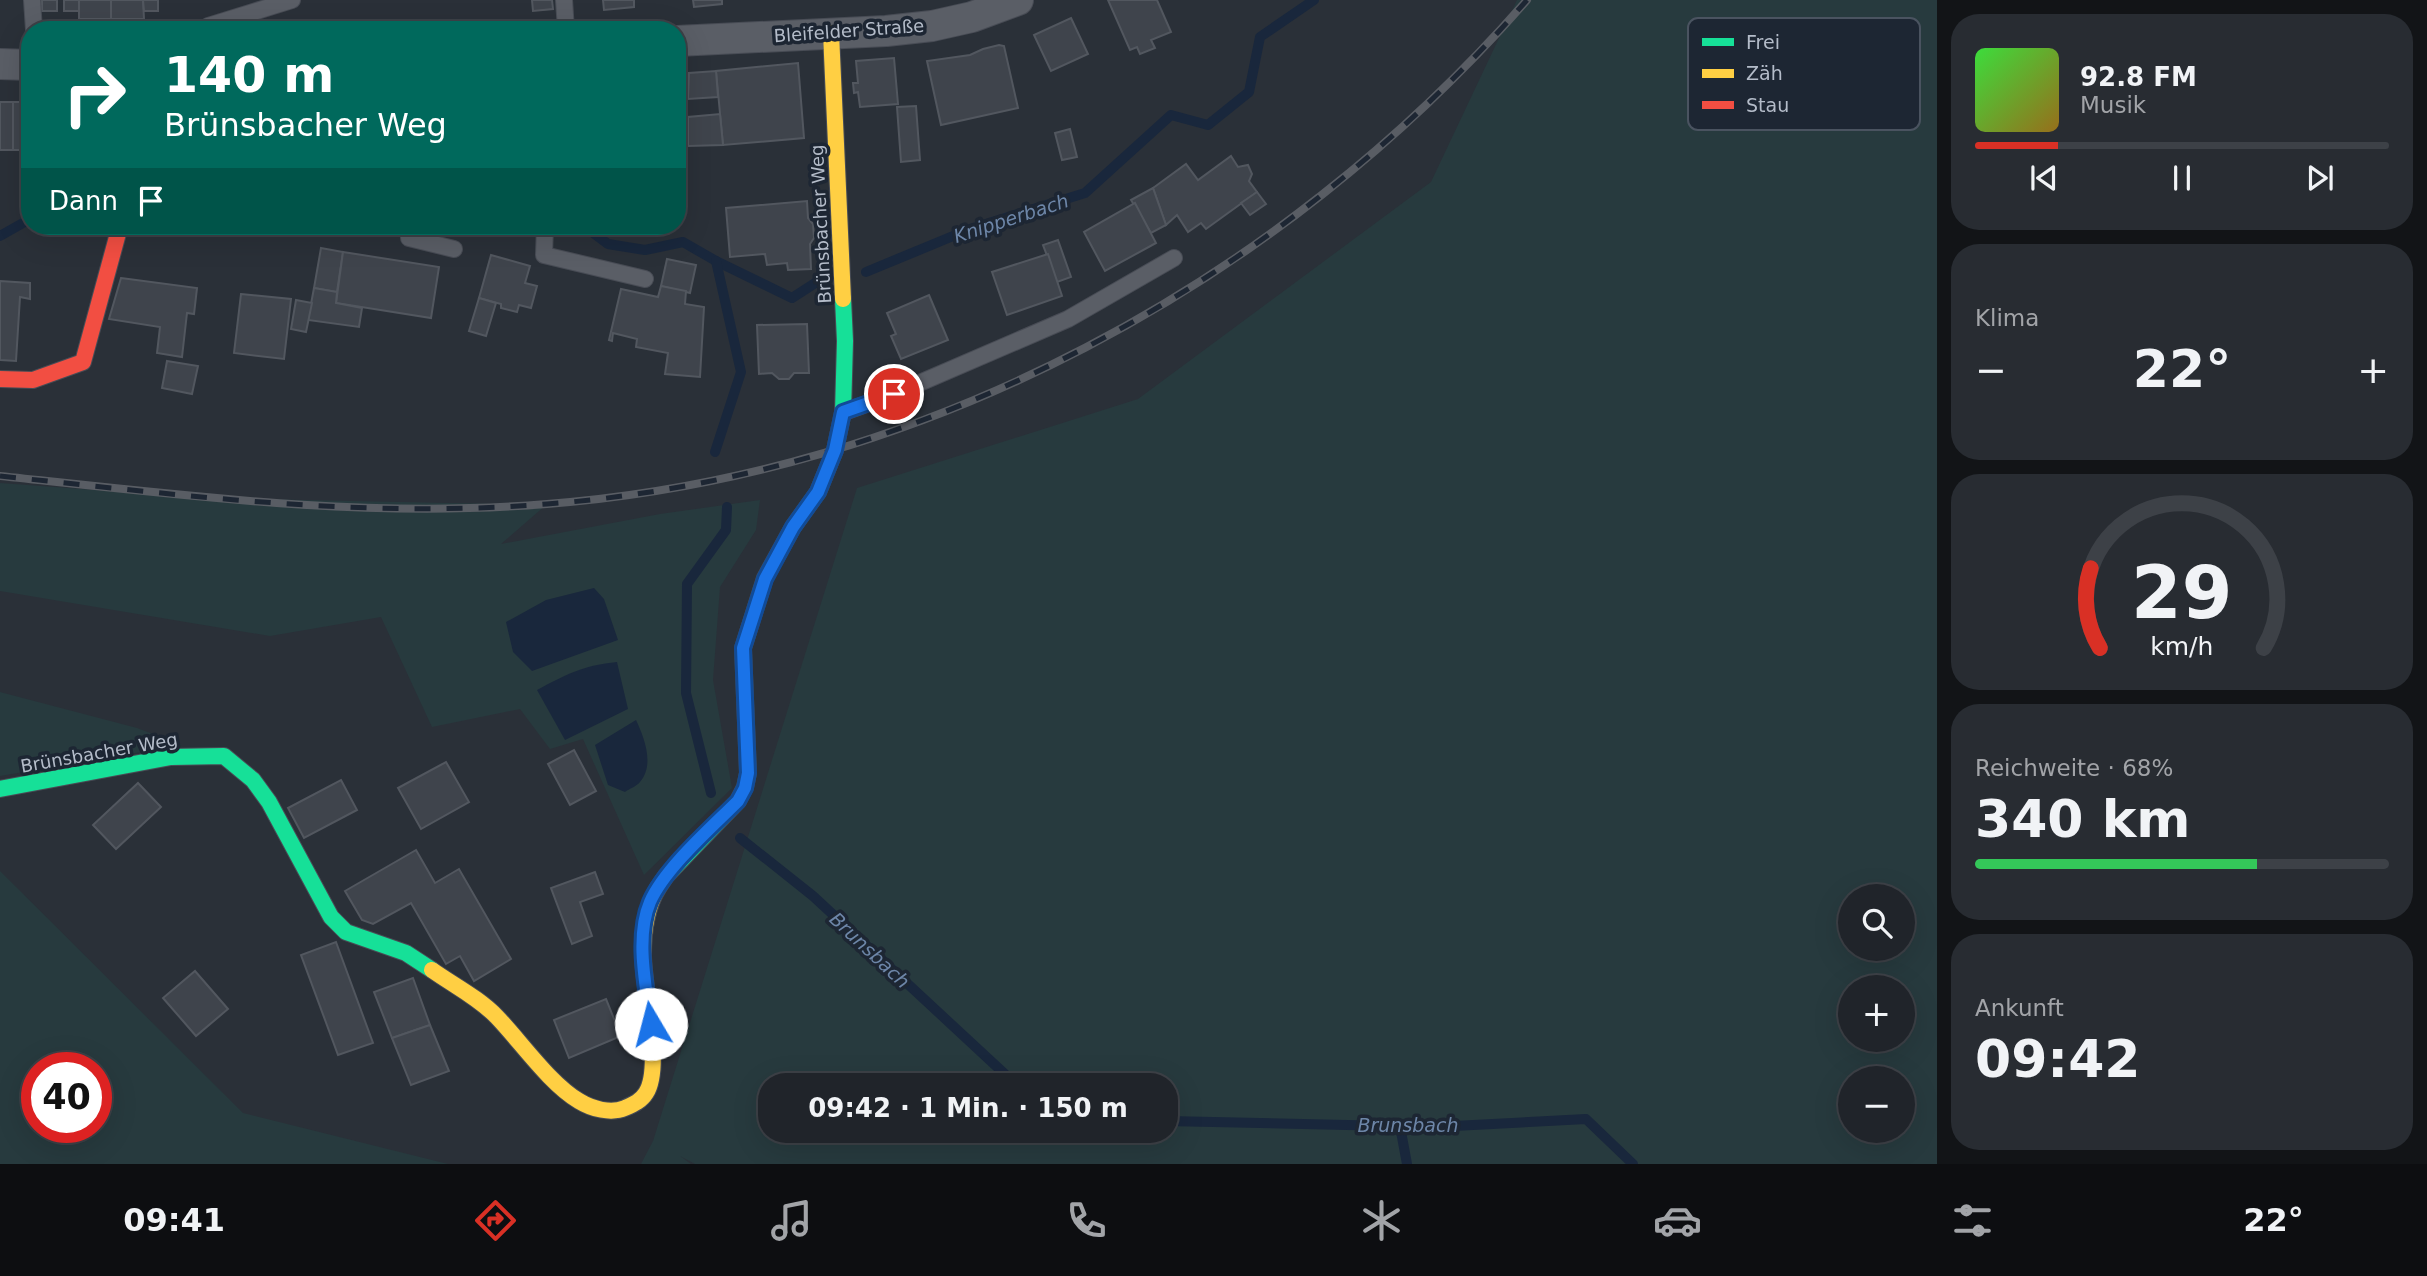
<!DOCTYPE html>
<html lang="de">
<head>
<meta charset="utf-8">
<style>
	:root { --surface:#20242a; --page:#282c32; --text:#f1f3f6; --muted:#a2a4a8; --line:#3d4147; --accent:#d93025 }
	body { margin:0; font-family:"DejaVu Sans",sans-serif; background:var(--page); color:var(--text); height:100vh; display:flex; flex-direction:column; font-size:26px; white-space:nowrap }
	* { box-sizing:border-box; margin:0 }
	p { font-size:23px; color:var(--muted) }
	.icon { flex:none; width:38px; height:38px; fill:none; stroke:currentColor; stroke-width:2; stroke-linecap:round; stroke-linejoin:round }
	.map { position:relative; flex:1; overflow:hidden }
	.side { display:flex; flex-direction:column; gap:14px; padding:14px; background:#121417; width:490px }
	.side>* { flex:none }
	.guide { position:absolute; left:21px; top:21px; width:665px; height:214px; border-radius:28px; box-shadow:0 7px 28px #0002,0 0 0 2px var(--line); background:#00695c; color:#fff; overflow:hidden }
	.buttons { position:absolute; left:1838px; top:884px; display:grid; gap:14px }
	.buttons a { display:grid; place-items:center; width:77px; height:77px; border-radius:50%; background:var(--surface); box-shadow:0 7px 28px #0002,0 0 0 2px var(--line); font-size:35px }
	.speed { position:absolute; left:21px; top:1052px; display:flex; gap:14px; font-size:35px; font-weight:700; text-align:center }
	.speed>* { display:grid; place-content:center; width:91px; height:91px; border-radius:50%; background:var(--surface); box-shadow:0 7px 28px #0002,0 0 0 2px var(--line); line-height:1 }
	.speed .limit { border:10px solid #d22; background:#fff; color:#111 }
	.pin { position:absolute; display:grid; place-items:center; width:60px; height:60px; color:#fff; margin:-30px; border:4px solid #fff; border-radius:50%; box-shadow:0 2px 7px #0007 }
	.me { position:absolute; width:77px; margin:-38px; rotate:352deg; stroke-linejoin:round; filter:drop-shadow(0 0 5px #0008) }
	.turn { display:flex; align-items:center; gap:24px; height:147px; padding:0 28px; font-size:32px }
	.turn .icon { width:91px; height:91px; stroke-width:2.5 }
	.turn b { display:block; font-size:49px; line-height:60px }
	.then { display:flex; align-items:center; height:66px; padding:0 28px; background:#0003; gap:14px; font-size:26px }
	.big { font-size:52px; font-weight:800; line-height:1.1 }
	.side .widget { flex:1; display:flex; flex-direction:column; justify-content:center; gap:10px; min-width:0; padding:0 24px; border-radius:28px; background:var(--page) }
	.side .dial { align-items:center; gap:0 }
	.dial svg { height:182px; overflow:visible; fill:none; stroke:var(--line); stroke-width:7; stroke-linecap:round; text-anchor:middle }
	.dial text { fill:var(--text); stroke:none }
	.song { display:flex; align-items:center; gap:21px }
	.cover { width:84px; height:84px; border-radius:10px; background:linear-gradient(135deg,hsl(120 70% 55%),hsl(40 70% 35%)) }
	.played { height:7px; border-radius:4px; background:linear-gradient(90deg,var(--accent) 20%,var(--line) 20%) }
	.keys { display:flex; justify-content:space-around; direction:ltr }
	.heat { display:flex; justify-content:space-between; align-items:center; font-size:38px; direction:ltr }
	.charge { height:10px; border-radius:5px; background:linear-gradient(90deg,#34c759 68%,var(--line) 0) }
	.trip { position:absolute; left:758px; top:1073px; width:420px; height:70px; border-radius:28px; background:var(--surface); box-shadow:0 7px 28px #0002,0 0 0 2px var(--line); font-weight:800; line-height:70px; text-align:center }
	.menu { display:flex; height:112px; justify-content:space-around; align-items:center; background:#0d0e11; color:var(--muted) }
	.menu .icon { width:49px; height:49px }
	.menu .selected { color:var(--accent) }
	.menu b { font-size:32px; color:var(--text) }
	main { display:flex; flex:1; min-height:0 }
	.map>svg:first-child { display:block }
	.green { fill:#273a3e; fill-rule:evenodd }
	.water { fill:#19273c }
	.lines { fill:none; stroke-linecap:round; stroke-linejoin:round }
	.stream { stroke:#19273c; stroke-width:10 }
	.building { fill:#3f444c; stroke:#52575f; stroke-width:2 }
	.lane-casing { stroke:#484c55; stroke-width:18 }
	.street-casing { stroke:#484c55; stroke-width:32 }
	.fast-casing { stroke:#484c55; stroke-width:18 }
	.slow-casing { stroke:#484c55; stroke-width:18 }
	.jam-casing { stroke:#484c55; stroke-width:18 }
	.lane { stroke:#5a5e66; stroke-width:16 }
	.street { stroke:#5a5e66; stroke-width:30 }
	.fast { stroke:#16e098; stroke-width:16 }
	.slow { stroke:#ffcf43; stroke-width:16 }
	.jam { stroke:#f24e42; stroke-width:16 }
	.rail-casing { stroke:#595d64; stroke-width:8 }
	.rail { stroke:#1d2633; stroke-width:5; stroke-dasharray:16; stroke-linecap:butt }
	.route-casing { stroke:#114b97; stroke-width:18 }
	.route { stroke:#1a73e8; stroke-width:12 }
	.labels { text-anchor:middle; stroke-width:7; stroke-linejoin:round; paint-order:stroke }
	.street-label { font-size:18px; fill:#b4bcc9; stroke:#1d2633 }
	.water-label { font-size:19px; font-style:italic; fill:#6d86a8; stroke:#1d2633 }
	.key { fill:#1d2633; stroke:#4a5360; stroke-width:2 }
	.key-label { font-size:19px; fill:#b4bcc9 }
</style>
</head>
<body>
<main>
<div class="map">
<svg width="1937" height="1164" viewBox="0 0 1937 1164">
	<rect width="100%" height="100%" fill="#2a3038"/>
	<g class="green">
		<path d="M1517,0h420v1164h-1242l-15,-8 11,8h-50l12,-23 204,-653 281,-89 293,-217zM1850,896h52v52h-52zM1850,987h52v53h-52zM1850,1078h52v52h-52zM770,1085h396v45h-396z"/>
		<path d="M0,483l205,15 341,7 -45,39 159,-30 100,-14 -4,30 -36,57 -7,93 19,108 -88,87 -61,-136 -33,10 -30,-40 -88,18 -51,-110 -111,19 -270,-45z"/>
		<path d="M0,692l137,36 45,17 -182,31z"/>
		<path d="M0,871l243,242 205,51h-448zM37,1068h59v59h-59z"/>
	</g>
	<g class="water">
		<path d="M594,588l10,11 14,41 -86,31 -19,-19 -7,-30 40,-22z"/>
		<path d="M617,662l11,47 -63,31 -28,-50c28,-15 47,-25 80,-28z"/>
		<path d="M636,720c8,17 19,45 4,62 -3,4 -11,7 -15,10l-17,-7 -13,-40z"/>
	</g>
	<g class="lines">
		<g class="stream">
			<path d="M584,226l24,18 37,6 38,-8 33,19 76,37 31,-20"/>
			<path d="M0,236l30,-17"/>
			<path d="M866,272l104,-43 115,-36 86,-78 37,10 41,-33 11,-55 54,-37"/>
			<path d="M715,452l26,-80 -25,-111"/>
			<path d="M711,793l-25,-100 1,-109 39,-54 1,-23"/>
			<path d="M740,838l73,58 195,181 26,8"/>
			<path d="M1166,1121l269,6 151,-8 47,45"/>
			<path d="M1400,1126l7,38"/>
		</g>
	</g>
	<g class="building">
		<rect x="42" y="0" width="15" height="11"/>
		<rect x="64" y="0" width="15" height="11"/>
		<rect x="79" y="0" width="32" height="19"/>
		<path d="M111,0h32l1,19h-33z"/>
		<path d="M143,0h15v11h-14z"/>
		<path d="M532,0h20l1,9 -20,2z"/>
		<path d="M603,0h31v7l-30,3z"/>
		<path d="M693,0h29v4l-28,3z"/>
		<path d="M1108,0h49l14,32 -20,8 4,8 -15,6 -3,-7 -7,3z"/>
		<path d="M1071,18l17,36 -37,17 -17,-36z"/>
		<path d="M999,45l5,1 14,62 -77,17 -14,-64 43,-6 13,-6z"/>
		<path d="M894,58l4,46 -38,3 -2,-15 -4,1 -1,-10h5l-2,-22z"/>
		<path d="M798,63l6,75 -81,7 -7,-74z"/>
		<path d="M716,71l2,26 -30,2 1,-26z"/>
		<rect x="0" y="102" width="13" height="48"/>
		<rect x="13" y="102" width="17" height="48"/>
		<path d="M916,106l4,54 -19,2 -4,-55z"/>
		<path d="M720,114l3,31 -35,1v-29z"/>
		<path d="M1070,129l7,28 -15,3 -7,-27z"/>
		<path d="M1231,156l7,11 10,-2 4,9 -3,7 8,11 -51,37 -5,-6 -13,9 -11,-17 -11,10 -13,-37 33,-24 12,16z"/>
		<path d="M1153,188l13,37 -15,8 -20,-33z"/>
		<path d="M1257,192l9,12 -16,11 -9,-12z"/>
		<path d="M807,201l1,17 5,6 1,14 -4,6 1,25 -23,1 -1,-7 -20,2 -2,-11 -35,3 -4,-49z"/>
		<path d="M1135,203l21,40 -51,28 -21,-39z"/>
		<path d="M1058,240l13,37 -14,5 -14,-37z"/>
		<path d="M321,248l22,4 -6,40 -23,-4z"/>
		<path d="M343,252l96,15 -8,51 -95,-15z"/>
		<path d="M1048,254l14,42 -55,19 -15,-43z"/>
		<path d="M491,255l39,11 -5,17 12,3 -6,22 -12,-3 -2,7 -16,-4v-4l-22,-6z"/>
		<path d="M667,259l29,6 -6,28 -29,-7z"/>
		<path d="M121,278l76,10 -3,26 -7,-1 -5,44 -25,-4 3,-26 -51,-8z"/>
		<path d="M0,281l30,2v16l-10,-2 -4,64 -16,-1z"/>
		<path d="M661,286l25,5 -1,13 19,3 -4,70 -35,-3 3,-21 -32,-6 1,-8 -24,-6 -1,8 -3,-1 12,-51 37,8z"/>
		<path d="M314,288l23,4 -1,11 26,5 -3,19 -51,-7z"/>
		<path d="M241,294l50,5 -7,60 -50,-6z"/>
		<path d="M929,295l19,45 -47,19 -10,-23 5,-2 -9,-21z"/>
		<path d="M479,298l17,5 -10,33 -17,-5z"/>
		<path d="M296,300l16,3 -6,29 -15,-3z"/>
		<path d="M807,324l2,49h-15l-5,6h-10l-7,-6 -13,1 -2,-49z"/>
		<path d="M167,361l31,5 -6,28 -30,-6z"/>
		<path d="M574,750l22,41 -26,14 -22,-41z"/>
		<path d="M446,762l23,40 -48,27 -23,-41z"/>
		<path d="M341,780l16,30 -53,28 -16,-30z"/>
		<path d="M138,783l23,24 -45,42 -23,-24z"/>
		<path d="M416,850l19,33 24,-14 52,90 -37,22 -14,-25 -14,8 -35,-61 -38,21 -11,-4 -17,-29z"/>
		<path d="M595,872l8,22 -23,8 12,34 -20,8 -21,-56z"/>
		<path d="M336,942l37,101 -35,12 -37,-100z"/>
		<path d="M195,971l33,38 -32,27 -33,-38z"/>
		<path d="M413,978l17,47 -38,13 -18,-46z"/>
		<path d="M606,999l15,37 -52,22 -15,-38z"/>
		<path d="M430,1025l19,46 -38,14 -19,-47z"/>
	</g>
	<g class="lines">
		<g class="lane-casing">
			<g id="lane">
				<path d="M32,0l2,30"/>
				<path d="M564,0l2,30"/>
				<path d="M204,30l4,-4 84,-26"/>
				<path d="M409,226v12l45,11"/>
				<path d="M545,226l-1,29 101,24"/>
				<path d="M844,412l50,-18 174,-75 106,-61"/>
			</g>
		</g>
		<g class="street-casing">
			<g id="street">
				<path d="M677,41l209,-10 46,-5 40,-9 46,-17"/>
				<path d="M0,64l30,1"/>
			</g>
		</g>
		<g class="fast-casing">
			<g id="fast">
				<path d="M0,789l171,-32 53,-1 29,24 16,22 62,115 15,15 60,21 26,17"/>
				<path d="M658,888l8,-12 72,-75 7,-14 3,-14 -5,-125 22,-70 28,-51 25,-35 17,-42 8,-38 2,-71 -2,-42"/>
			</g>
		</g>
		<g class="slow-casing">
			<g id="slow">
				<path d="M831,33l12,266"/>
				<path d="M432,970c21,15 47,28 65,47 24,25 53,67 82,84 13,8 32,13 46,7 9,-4 16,-7 21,-15 17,-26 -3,-106 -3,-138 0,-23 3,-47 15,-67"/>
			</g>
		</g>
		<g class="jam-casing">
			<path id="jam" d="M0,379l33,1 50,-18 37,-136"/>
		</g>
		<use href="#lane" class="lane"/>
		<use href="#street" class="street"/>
		<use href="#fast" class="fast"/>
		<use href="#slow" class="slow"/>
		<use href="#jam" class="jam"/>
		<g class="rail-casing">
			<path id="rail" d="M0,476c181,19 364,43 547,28 377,-29 732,-220 980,-504"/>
		</g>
		<use href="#rail" class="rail"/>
	</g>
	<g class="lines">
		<g class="route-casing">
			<path id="route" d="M651,1024c-5,-37 -16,-87 -1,-122 15,-34 61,-74 88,-101l7,-13 3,-15 -5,-125 22,-69 28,-52 25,-35 17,-42 8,-38 51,-18"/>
		</g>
		<use href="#route" class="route"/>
	</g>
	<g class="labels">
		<g class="street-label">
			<text transform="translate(849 31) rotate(-4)" y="6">Bleifelder Straße</text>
			<text transform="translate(821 224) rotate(-93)" y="6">Brünsbacher Weg</text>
			<text transform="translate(99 753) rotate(-10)" y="6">Brünsbacher Weg</text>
		</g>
		<g class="water-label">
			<text transform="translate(1011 218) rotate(-18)" y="7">Knipperbach</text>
			<text transform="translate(870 950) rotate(43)" y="7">Brunsbach</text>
			<text x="1408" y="1132">Brunsbach</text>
		</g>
	</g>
	<rect x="1688" y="18" width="232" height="112" rx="10" class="key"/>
	<rect x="1702" y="38" width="32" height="8" fill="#16e098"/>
	<rect x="1702" y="69" width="32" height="9" fill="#ffcf43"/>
	<rect x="1702" y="101" width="32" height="8" fill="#f24e42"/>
	<g class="key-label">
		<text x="1746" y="49">Frei</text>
		<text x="1746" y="80">Zäh</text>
		<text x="1746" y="112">Stau</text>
	</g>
</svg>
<div class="buttons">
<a><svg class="icon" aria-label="search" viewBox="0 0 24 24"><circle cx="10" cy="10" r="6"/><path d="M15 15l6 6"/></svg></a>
<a>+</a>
<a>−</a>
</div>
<div class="speed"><div class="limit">40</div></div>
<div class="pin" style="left:894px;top:394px;background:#d93025"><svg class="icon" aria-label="arrive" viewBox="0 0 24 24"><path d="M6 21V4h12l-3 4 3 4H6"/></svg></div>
<svg class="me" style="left:651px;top:1024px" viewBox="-20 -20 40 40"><circle r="19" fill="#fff"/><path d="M0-13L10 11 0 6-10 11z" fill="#1a73e8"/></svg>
<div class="trip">09:42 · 1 Min. · 150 m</div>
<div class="guide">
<div class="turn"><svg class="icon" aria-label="right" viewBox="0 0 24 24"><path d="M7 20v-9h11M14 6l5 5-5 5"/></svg><div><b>140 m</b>Brünsbacher Weg</div></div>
<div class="then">Dann<svg class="icon" aria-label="arrive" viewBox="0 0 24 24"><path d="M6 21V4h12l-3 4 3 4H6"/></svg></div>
</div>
</div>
<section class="side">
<div class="widget">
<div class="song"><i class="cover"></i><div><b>92.8 FM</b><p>Musik</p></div></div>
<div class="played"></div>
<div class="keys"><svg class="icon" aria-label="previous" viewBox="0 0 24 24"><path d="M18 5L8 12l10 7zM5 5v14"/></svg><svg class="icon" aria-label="pause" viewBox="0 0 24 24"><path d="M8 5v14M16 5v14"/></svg><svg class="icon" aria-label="next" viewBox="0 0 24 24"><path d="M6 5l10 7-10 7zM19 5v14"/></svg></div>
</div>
<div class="widget"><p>Klima</p>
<div class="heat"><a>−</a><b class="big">22°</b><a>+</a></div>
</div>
<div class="widget dial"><svg viewBox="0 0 100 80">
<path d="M14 69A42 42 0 1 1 86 69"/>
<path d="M14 69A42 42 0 0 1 10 34" stroke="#d93025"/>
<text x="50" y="56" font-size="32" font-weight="700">29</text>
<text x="50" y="72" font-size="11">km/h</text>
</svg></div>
<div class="widget"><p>Reichweite · 68%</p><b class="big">340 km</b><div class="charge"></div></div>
<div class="widget"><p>Ankunft</p><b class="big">09:42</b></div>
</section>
</main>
<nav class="menu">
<b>09:41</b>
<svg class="icon selected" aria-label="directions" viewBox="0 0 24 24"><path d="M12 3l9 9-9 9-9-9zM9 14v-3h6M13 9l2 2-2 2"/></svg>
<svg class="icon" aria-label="music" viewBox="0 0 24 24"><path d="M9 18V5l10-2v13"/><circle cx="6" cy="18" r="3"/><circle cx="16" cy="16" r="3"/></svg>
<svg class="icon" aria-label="phone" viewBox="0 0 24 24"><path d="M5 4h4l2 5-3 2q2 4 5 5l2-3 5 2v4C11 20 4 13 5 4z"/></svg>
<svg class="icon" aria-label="climate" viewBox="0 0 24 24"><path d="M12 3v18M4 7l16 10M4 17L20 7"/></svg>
<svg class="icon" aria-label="car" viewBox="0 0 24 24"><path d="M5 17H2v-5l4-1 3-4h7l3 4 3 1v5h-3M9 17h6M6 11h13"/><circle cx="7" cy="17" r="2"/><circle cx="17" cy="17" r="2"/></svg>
<svg class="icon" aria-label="filters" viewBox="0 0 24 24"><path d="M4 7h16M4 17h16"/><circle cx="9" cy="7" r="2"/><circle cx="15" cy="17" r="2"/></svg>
<b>22°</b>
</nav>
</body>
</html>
